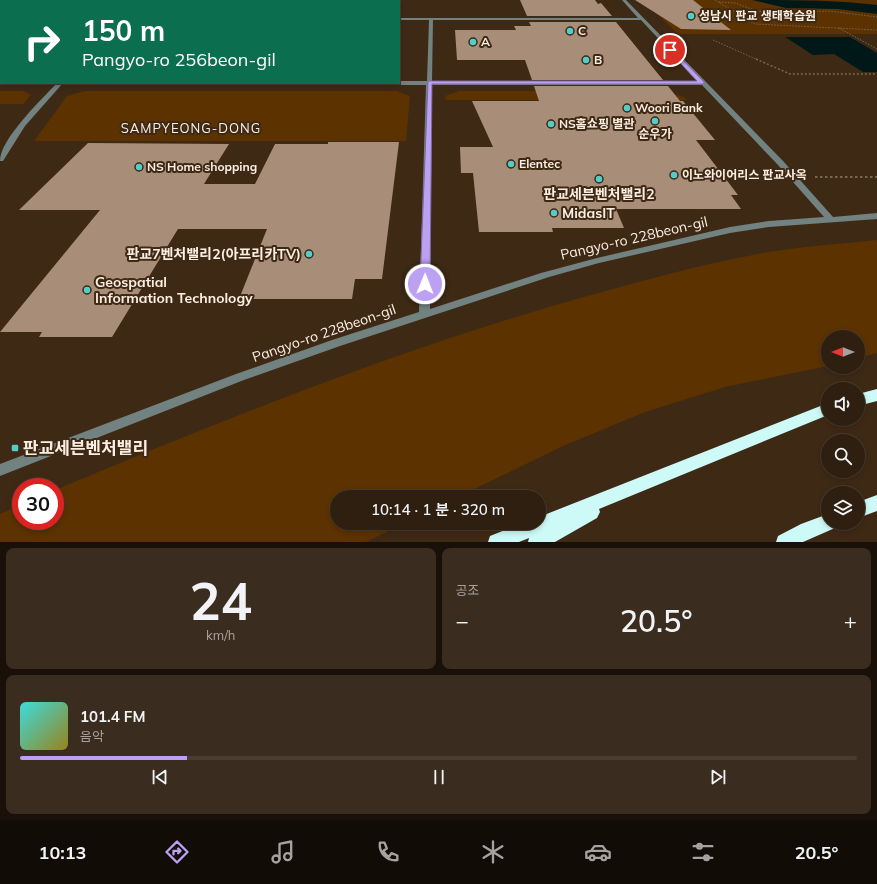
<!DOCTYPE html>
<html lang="ko">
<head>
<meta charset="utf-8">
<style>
	:root { --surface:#2e1f10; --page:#3a2c1e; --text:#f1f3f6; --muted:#a7a29f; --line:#493d30; --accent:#bca0f2 }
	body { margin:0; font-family:Mulish,"Noto Sans KR",sans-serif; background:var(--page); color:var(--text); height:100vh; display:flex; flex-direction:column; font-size:15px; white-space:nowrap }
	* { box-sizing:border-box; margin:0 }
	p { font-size:13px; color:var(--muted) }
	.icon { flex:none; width:22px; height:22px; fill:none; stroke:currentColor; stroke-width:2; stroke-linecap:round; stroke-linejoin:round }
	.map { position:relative; height:542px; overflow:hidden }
	.sheet { display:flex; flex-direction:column; gap:6px; padding:6px; background:#191109; flex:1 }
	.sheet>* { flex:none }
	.top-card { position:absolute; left:0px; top:0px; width:400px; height:84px; box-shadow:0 2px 6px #0003,0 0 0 1px var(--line); background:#0b6e4f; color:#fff; overflow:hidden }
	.needle { width:26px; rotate:270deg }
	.buttons { position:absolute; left:821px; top:330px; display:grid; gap:8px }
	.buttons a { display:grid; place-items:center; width:44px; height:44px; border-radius:50%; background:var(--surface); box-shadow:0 2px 6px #0003,0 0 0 1px var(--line); font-size:20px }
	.speed { position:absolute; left:12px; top:478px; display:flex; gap:8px; font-size:20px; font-weight:700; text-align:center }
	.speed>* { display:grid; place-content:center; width:52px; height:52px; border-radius:50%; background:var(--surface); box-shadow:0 2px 6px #0003,0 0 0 1px var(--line); line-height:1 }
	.speed .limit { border:6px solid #d22; background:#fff; color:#111 }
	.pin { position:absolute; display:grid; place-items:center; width:34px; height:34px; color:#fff; margin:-17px; border:2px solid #fff; border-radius:50%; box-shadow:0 1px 4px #0007 }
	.me { position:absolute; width:44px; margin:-22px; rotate:1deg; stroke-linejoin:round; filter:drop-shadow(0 0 3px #0008) }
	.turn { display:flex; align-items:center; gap:14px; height:84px; padding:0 16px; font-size:18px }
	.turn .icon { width:52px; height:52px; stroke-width:2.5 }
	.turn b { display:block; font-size:28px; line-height:34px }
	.big { font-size:30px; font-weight:600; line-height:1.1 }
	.sheet .widget { flex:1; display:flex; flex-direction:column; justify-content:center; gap:6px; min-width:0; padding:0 14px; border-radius:8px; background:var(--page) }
	.sheet .dial { align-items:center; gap:0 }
	.dial b { font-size:52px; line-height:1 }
	.song { display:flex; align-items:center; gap:12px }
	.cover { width:48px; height:48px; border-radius:6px; background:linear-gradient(135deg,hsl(180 70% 55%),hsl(50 70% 35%)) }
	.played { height:4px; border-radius:2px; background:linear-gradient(90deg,var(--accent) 20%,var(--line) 20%) }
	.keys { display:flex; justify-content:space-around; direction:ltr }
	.heat { display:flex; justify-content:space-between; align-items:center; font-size:22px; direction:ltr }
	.sheet .tiles { flex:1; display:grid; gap:6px; grid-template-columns:1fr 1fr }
	.widget:last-child { grid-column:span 2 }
	.trip { position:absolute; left:330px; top:490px; width:216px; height:40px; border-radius:20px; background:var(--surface); box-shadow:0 2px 6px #0003,0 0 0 1px var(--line); font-weight:600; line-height:40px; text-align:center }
	.tab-bar { display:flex; height:64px; justify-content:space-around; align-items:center; background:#120c06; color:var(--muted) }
	.tab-bar .icon { width:28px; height:28px }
	.tab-bar .current { color:var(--accent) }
	.tab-bar b { font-size:18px; color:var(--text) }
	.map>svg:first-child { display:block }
	.green { fill:#5c3200 }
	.water { fill:#001918 }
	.building { fill:#a88e78 }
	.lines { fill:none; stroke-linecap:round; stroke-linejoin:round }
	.path-far2 { stroke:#786654; stroke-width:1; stroke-dasharray:1.5 1.5; stroke-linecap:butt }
	.path-far1 { stroke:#786654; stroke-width:1.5; stroke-dasharray:2 2; stroke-linecap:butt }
	.path { stroke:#786654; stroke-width:2; stroke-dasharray:2.5 2.5; stroke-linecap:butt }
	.minor { fill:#718281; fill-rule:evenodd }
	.major { fill:#b3d7d5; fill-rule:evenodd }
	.highway { fill:#cdf9f6; fill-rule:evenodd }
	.route { fill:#bca0f2; stroke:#7a689d }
	.poi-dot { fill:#53cdca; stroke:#3e2915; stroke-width:1.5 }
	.labels { text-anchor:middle; stroke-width:4; stroke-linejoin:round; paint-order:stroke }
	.far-poi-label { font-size:12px; font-weight:bold; fill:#fceee2; stroke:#3e2915; text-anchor:start }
	.far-quarter-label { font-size:13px; letter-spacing:1px; fill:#fceee2; stroke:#3e2915 }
	.poi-label { font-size:14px; font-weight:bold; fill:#fceee2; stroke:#3e2915; text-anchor:start }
	.street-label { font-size:14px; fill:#fceee2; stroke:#3e2915 }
	.near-poi-label { font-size:17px; font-weight:bold; fill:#fceee2; stroke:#3e2915; text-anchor:start }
</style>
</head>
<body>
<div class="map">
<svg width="877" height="542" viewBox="0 0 877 542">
	<rect width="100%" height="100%" fill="#3e2915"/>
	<g class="green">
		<path d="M643,0h234v34h-199z"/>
		<path d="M0,91h24l7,4 -8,9h-23z"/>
		<path d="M85,91h312l13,5 -4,45h-372l33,-45z"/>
		<path d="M459,91h204l21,6 3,3h-241l-1,-4z"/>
		<path d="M877,240v113l-19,5v-21h-30v29l-103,21 -80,25 -82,34 -105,51h-121v26h68l-39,19h-366v-28l21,-9v16h34v-31c172,-72 345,-141 525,-192 62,-17 125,-35 189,-46 36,-6 72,-8 108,-12z"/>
	</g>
	<g class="water">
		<path d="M752,0c42,0 83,0 125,5v9l-39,-5 -52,-1z"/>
		<path d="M785,37h65l27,16v19h-14l-29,-18 -21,1z"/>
	</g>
	<g class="building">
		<path d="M520,0h75l3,4 3,-1 11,13h-85z"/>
		<path d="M635,0h58l38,30 -50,-1z"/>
		<path d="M529,22h87l47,58h-131l-7,-20h-68l-2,-30h61l-2,-4h17z"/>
		<path d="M534,86h134l12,15h3l32,39h-19l42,55h-7l10,14h-125l8,19h-72l1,4h-74l-6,-59h-12l-1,-26h33l-21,-46h67z"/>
		<path d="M328,142h71l-17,137h-27l-3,20h-113l28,-70h-89l-66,108h-73l3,-5h-42l100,-122h-81l69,-67 141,1 -25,40h51l20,-40h53z"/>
	</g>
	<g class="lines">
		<g class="path-far2">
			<path d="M715,0l40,24 122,6"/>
			<path d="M62,1l17,-1"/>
			<path d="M719,2l16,1 22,8 13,2 59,-2 48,6"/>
			<path d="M839,28l38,21"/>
			<path d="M713,40l45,20"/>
		</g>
		<path class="path-far1" d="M756,59l34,15h87"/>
		<path class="path" d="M815,177h62"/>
		<g class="minor">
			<path d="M622,0h4l158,162 49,55 44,-4v6l-108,8 -39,6 -131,30 -50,14 -209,69 -96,34 -244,96v-12l236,-90 96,-34 87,-28 7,-227h-27l-3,-2h3v-2h28l2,-61h-30v-2h239zM433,20h208l57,61h-266zM432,85h270l76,80 46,52 -55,4 -39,6 -133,31 -56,15 -111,36z"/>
			<path d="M0,80l1,3h2l-3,1z"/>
			<path d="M57,83h6l-38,43 -22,35h-3c0,-22 41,-61 57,-78z"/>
		</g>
		<rect class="major" x="0" y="10" width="1" height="2"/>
		<g class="highway">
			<path d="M877,389v12l-19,5v-12z"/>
			<path d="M828,403v12l-229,94 1,3 -3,6 -42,24h-27l1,-4 -10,4h-31l2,-6 33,-13h16v-6z"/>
			<path d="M877,495v16l-19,7v-16z"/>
			<path d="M828,514v9h9l-2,5 -32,14h-27l2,-6 23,-12z"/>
		</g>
	</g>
	<path class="route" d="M669,49h3l32,33v2h-272l-2,200 -2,2h-6l-2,-2 8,-203h269l-28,-30z"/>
	<g class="poi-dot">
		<circle cx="691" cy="16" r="4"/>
		<circle cx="570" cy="31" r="4"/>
		<circle cx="473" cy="42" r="4"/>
		<circle cx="586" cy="60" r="4"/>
		<circle cx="627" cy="108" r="4"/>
		<circle cx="655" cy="121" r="4"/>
		<circle cx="551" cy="124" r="4"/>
		<circle cx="511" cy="164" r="4"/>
		<circle cx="139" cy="167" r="4"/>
		<circle cx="674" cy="175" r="4"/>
		<circle cx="599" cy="179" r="4"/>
		<circle cx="554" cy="213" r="4"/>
		<circle cx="309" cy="254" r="4"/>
		<circle cx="87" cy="290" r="4"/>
		<rect x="11" y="444" width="8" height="8" rx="2"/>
	</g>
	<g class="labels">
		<g class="far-poi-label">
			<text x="699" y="20">성남시 판교 생태학습원</text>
			<text x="578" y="35">C</text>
			<text x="481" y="46">A</text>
			<text x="594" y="64">B</text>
			<text x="635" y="112">Woori Bank</text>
			<text x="559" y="128">NS홈쇼핑 별관</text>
			<text x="655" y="138" text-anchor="middle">순우가</text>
			<text x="519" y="168">Elentec</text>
			<text x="147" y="171">NS Home shopping</text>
			<text x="682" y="179">이노와이어리스 판교사옥</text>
		</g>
		<g class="far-quarter-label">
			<text x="191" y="133">SAMPYEONG-DONG</text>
		</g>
		<g class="poi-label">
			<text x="599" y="199" text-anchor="middle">판교세븐벤처밸리2</text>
			<text x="562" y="218">MidasIT</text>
			<text x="301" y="259" text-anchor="end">판교7벤처밸리2(아프리카TV)</text>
			<text x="95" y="287">Geospatial<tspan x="95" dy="16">Information Technology</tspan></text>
		</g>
		<g class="street-label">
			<text transform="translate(634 238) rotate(-13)" y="5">Pangyo-ro 228beon-gil</text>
			<text transform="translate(324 333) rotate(-19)" y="5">Pangyo-ro 228beon-gil</text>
		</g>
		<g class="near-poi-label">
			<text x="23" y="454">판교세븐벤처밸리</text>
		</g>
	</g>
</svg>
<div class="buttons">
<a><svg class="needle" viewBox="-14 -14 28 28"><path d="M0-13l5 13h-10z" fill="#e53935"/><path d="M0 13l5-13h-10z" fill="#a7a29f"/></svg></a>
<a><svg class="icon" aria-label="sound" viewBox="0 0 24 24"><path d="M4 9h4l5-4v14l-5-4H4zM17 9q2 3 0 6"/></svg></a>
<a><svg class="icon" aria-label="search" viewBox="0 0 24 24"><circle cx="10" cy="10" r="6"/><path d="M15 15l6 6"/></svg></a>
<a><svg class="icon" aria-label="layers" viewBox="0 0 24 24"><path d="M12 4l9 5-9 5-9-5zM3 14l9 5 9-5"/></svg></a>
</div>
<div class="speed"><div class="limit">30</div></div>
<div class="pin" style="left:670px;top:50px;background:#d93025"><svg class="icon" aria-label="arrive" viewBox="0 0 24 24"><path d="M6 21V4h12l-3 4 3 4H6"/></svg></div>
<svg class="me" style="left:425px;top:284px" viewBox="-20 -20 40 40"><circle r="17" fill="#bca0f2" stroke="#fff" stroke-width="3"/><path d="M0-11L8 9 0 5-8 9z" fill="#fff"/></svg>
<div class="trip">10:14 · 1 분 · 320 m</div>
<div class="top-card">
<div class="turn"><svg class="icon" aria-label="right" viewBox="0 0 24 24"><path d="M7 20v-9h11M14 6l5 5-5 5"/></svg><div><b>150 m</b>Pangyo-ro 256beon-gil</div></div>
</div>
</div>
<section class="sheet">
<div class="tiles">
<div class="widget dial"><b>24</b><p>km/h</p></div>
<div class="widget"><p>공조</p>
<div class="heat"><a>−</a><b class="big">20.5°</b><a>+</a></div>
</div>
<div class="widget">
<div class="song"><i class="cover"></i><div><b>101.4 FM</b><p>음악</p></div></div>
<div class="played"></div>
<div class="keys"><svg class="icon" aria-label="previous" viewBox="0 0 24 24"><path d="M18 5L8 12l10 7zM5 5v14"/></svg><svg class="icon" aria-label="pause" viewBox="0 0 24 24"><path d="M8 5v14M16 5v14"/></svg><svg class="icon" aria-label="next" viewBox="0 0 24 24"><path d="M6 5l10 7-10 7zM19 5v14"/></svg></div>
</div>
</div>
</section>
<nav class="tab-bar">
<b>10:13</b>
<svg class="icon current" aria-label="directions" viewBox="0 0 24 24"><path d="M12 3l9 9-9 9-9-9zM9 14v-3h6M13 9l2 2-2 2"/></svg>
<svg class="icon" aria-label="music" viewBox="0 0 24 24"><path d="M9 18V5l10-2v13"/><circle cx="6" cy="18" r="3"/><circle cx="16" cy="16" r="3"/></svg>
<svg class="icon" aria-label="phone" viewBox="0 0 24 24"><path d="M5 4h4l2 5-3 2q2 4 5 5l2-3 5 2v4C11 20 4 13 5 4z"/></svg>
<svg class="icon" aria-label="climate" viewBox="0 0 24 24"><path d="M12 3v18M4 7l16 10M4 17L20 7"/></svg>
<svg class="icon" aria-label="car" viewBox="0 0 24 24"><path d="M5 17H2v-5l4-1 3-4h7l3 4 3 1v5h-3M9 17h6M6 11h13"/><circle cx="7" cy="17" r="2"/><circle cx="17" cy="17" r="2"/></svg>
<svg class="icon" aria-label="filters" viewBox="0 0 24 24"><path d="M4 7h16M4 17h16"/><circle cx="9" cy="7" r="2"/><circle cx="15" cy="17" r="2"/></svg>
<b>20.5°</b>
</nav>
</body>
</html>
